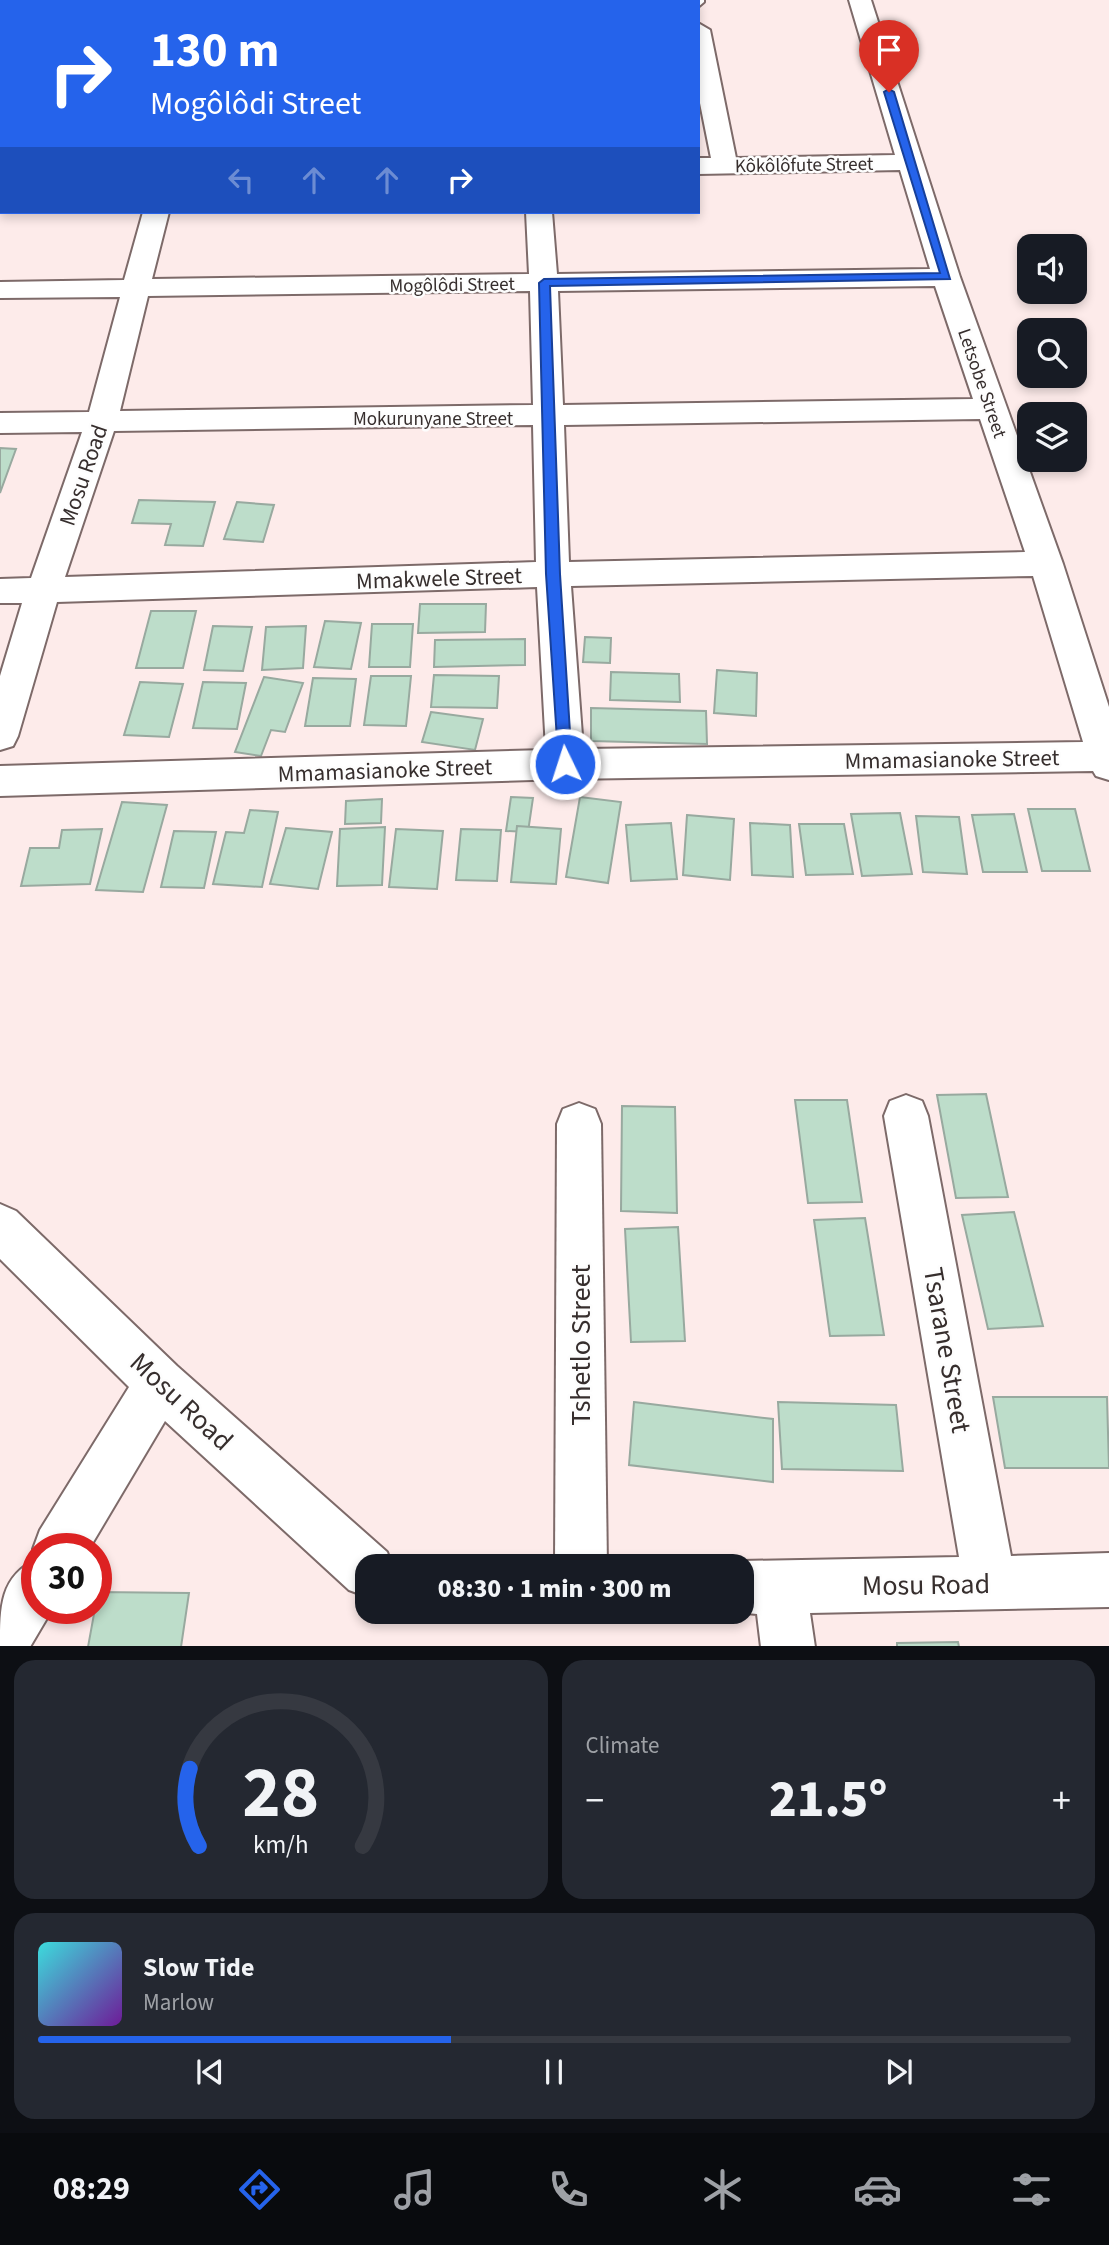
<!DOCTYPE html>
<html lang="en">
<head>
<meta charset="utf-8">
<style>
	:root { --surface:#171b24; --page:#242831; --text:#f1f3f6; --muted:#9ea1a6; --line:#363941; --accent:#2563eb }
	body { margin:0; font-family:"Source Sans 3",sans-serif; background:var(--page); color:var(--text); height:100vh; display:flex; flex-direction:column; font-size:26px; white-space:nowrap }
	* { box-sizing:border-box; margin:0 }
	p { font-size:23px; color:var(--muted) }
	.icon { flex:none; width:38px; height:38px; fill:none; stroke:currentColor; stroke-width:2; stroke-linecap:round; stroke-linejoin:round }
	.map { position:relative; height:1646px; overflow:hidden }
	.details { display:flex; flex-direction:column; gap:14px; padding:14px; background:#0d0f14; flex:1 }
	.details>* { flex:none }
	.guide { position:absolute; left:0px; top:0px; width:700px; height:214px; box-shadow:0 4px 10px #0003; background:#2563eb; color:#fff; overflow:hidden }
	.fabs { position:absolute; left:1017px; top:234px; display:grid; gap:14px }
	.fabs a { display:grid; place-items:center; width:70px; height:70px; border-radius:14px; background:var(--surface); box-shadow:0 4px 10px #0003; font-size:35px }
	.speed { position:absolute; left:21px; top:1533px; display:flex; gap:14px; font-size:35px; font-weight:700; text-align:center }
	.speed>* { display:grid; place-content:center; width:91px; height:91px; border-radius:50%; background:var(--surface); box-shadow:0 4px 10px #0003; line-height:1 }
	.speed .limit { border:10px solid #d22; background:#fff; color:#111 }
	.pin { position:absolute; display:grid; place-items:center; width:60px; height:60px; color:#fff; margin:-72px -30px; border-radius:50% 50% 50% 0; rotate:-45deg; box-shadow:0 0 7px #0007 }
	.pin .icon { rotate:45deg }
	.me { position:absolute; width:77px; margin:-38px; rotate:356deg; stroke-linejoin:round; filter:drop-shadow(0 0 5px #0008) }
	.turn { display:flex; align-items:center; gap:24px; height:147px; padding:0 35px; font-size:32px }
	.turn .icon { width:91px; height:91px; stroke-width:2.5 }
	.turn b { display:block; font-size:49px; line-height:60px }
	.lanes { display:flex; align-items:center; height:66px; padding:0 35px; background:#0003; justify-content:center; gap:35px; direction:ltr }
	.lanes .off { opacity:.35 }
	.big { font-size:52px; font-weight:800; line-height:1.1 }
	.details .tile { flex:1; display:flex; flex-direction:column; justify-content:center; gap:10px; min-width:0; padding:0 24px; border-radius:21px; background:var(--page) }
	.details .dial { align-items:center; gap:0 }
	.dial svg { height:182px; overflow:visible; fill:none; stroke:var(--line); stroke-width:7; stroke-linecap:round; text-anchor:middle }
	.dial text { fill:var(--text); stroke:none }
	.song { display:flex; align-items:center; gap:21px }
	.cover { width:84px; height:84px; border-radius:10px; background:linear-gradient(135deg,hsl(180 70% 55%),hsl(280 70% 35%)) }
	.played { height:7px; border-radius:4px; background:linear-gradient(90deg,var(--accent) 40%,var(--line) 40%) }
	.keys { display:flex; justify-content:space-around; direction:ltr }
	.heat { display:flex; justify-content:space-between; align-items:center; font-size:38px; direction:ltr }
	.details .tiles { flex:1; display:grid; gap:14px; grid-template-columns:1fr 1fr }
	.tile:last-child { grid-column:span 2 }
	.trip { position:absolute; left:355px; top:1554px; width:399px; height:70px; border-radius:21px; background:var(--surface); box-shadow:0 4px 10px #0003; font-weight:800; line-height:70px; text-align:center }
	.dock { display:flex; height:112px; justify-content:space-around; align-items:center; background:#090b0e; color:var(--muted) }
	.dock .icon { width:49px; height:49px }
	.dock .active { color:var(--accent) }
	.dock b { font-size:32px; color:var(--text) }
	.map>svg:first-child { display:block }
	.building { fill:#bdddca; stroke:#98a99f; stroke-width:2 }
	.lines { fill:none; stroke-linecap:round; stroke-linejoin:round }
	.minor-casing { stroke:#7d6a69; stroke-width:4 }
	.minor { fill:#fff; fill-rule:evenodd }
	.route { fill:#2563eb; stroke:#184099; stroke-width:2 }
	.labels { text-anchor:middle; stroke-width:5; stroke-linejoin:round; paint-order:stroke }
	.far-street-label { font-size:19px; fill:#362e2d; stroke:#fdfdfd }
	.street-label { font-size:23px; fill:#362e2d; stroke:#fdfdfd }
	.near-street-label { font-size:28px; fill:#362e2d; stroke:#fdfdfd }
</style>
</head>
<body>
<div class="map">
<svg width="1109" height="1647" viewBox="0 0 1109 1647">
	<rect width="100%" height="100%" fill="#fdebea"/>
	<g class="building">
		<path d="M0,448l16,1 -16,44z"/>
		<path d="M139,500l76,2 -12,44 -38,-1 6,-21 -39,-1z"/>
		<path d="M237,502l37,3 -11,37 -39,-3z"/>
		<path d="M420,604h66l-1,28 -67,1z"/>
		<path d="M151,611h45l-13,57h-47z"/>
		<path d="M325,621l36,2 -10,46 -37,-2z"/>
		<path d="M372,624h41l-3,43h-41z"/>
		<path d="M213,626l39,1 -9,44 -39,-1z"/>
		<path d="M306,626l-3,42 -41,2 4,-43z"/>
		<path d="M585,637l26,1 -1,25 -27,-1z"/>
		<path d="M525,639v26l-91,2 1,-27z"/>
		<path d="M717,670l40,3 -1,43 -42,-3z"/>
		<path d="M611,672l68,2 1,28 -70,-2z"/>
		<path d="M434,675l65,1 -2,32 -66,-1z"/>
		<path d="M371,676h40l-5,50 -42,-1z"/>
		<path d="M264,677l39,6 -18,49 -14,-2 -10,26 -26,-4z"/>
		<path d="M313,678l43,1 -6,47h-45z"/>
		<path d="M140,682l43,2 -14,53 -45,-2z"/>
		<path d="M203,682l43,1 -9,46 -44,-1z"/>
		<path d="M591,708l115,3 1,33 -116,-3z"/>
		<path d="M431,712l52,7 -8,31 -53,-8z"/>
		<path d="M511,797l22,1 -5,34 -22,-1z"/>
		<path d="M580,797l41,5 -13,81 -42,-6z"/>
		<path d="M382,799l-1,24 -36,1 1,-23z"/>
		<path d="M122,802l45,3 -24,87 -47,-2z"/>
		<path d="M1028,809h47l15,62h-48z"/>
		<path d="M250,810l28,2 -16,75 -49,-3 13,-52 18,1z"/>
		<path d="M900,813l12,61 -50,2 -11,-62z"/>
		<path d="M1014,814l13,58h-44l-11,-57z"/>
		<path d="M687,815l47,4 -4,61 -47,-5z"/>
		<path d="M916,816l43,1 8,57 -44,-2z"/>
		<path d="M671,823l6,56 -46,2 -5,-56z"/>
		<path d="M750,823l40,2 3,52 -41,-2z"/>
		<path d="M799,824h45l9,50 -47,1z"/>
		<path d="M517,826l44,3 -5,55 -45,-2z"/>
		<path d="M385,827l-3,58 -45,1 3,-57z"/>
		<path d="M286,828l46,4 -14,57 -48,-5z"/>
		<path d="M102,829l-12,55 -69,2 9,-38h29l3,-18z"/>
		<path d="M396,829l47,2 -6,58 -48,-2z"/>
		<path d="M461,829l40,1 -4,51 -41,-1z"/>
		<path d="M174,831l42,1 -12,56 -43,-1z"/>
		<path d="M986,1094l22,103 -52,1 -19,-103z"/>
		<path d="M795,1100h52l15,102 -54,1z"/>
		<path d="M622,1106l53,1 2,106 -56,-2z"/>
		<path d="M1014,1212l29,114 -55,3 -26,-114z"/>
		<path d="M865,1218l19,117 -54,1 -16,-116z"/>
		<path d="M678,1227l7,114 -54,1 -6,-113z"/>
		<path d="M993,1397h114l2,71h-104z"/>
		<path d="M634,1402l139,17v63l-144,-17z"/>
		<path d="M778,1402l118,3 7,66 -121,-2z"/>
		<path d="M98,1592l91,1 -8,54h-93z"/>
		<path d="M958,1642l1,5h-62v-4z"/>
	</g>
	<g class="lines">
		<g class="minor-casing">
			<g id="minor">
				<path d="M71,0h25l-26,2z"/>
				<path d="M319,0h25l-26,2z"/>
				<rect x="517" y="0" width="22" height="2"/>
				<path d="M682,0h22v2l-6,5v-5z"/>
				<path d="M849,0h22l89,277 103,287 46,143v73l-13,-4 -3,-5 -528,8 -565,17v-30l546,-16 -9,-163 -480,15 -39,134 -5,10 -13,4v-74l22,-73h-22v-24l31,-1 51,-146 -82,1v-20l89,-1 31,-115 -120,1v-16l124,-2 19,-68h26l-17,67 377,-5 -3,-62h26l5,62 373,-5 -30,-99 -202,4v-16h13l-13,-65v-70l12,7 26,128 159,-3zM935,286l38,113 -410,6 -5,-114zM530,291l3,114 -413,6 28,-115zM980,419l45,133 -456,10 -5,-137zM533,425l3,137 -471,15 49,-146zM1033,576l50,166 -500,7 -12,-163z"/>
				<path d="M0,57h2l-2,18z"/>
				<rect x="0" y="170" width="2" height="16"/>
				<path d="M906,1095l16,6 6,15 83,440 98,-3v54l-299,6 5,34h-54l-4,-33 -22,-2h7v-46h-12l12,-5 217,-4 -75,-441 6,-15z"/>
				<path d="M579,1103l16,6 6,15 6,442h-52l2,-442 6,-15z"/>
				<path d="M0,1204l16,7 161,155 210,186 5,14h-24v31l-19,-7 -184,-169 -76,128h-52v59h16l-23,39h-30c0,-40 0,-71 37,-88l-4,-10 7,-19 89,-143 -129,-128z"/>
			</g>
		</g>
		<use href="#minor" class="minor"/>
	</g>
	<path class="route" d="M889,89l5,3 56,187 -400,7 10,288 12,190 -2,5h-11l-13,-195 -7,-291 5,-4 396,-6 -56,-181z"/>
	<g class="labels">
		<g class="far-street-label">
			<text transform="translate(804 164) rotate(-1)" y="7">Kôkôlôfute Street</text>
			<text transform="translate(452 284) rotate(-1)" y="7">Mogôlôdi Street</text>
			<text transform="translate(983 383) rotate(71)" y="7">Letsobe Street</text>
			<text x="433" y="425">Mokurunyane Street</text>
		</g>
		<g class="street-label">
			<text transform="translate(83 475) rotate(-71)" y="8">Mosu Road</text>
			<text transform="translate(439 578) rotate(-2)" y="8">Mmakwele Street</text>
			<text transform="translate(952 759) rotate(-1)" y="8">Mmamasianoke Street</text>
			<text transform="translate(385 770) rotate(-2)" y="8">Mmamasianoke Street</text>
		</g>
		<g class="near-street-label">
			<text transform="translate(580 1345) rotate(-90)" y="10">Tshetlo Street</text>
			<text transform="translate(948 1350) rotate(80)" y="10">Tsarane Street</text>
			<text transform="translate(182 1401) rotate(43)" y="10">Mosu Road</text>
			<text transform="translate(926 1584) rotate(-1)" y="10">Mosu Road</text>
		</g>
	</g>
</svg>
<div class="fabs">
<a><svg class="icon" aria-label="sound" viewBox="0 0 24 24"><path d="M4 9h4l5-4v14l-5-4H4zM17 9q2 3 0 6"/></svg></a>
<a><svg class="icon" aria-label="search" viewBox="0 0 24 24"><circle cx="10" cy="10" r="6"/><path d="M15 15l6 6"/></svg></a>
<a><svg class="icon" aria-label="layers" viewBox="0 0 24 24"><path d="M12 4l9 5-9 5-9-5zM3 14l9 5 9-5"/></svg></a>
</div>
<div class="speed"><div class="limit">30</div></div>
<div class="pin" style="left:889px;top:92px;background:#d93025"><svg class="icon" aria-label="arrive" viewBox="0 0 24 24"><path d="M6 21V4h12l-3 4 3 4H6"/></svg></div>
<svg class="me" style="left:565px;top:764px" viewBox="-20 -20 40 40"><circle r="17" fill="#2563eb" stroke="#fff" stroke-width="3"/><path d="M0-11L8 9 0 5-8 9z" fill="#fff"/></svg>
<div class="trip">08:30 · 1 min · 300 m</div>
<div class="guide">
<div class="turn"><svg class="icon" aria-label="right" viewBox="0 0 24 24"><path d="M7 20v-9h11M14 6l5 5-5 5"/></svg><div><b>130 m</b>Mogôlôdi Street</div></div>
<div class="lanes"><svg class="icon off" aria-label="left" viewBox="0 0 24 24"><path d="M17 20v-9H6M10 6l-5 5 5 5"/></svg><svg class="icon off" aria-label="ahead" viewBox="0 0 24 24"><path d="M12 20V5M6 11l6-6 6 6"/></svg><svg class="icon off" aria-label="ahead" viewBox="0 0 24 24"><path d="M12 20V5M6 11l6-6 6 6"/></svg><svg class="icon" aria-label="right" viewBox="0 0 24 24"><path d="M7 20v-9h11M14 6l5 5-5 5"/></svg></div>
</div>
</div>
<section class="details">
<div class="tiles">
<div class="tile dial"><svg viewBox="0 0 100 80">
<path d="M14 69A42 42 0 1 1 86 69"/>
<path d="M14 69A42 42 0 0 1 10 35" stroke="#2563eb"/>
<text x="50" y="56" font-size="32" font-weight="700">28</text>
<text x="50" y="72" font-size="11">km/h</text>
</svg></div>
<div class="tile"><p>Climate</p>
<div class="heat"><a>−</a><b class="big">21.5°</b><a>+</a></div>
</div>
<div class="tile">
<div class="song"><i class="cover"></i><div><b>Slow Tide</b><p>Marlow</p></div></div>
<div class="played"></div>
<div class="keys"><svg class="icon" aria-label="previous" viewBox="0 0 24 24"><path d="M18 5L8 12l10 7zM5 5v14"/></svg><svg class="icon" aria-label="pause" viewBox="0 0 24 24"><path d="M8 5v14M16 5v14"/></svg><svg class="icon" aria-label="next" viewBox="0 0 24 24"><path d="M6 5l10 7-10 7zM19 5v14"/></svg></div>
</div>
</div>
</section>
<nav class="dock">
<b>08:29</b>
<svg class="icon active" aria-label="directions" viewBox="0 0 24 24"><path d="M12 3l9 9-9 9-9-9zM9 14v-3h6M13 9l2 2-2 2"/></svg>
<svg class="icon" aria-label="music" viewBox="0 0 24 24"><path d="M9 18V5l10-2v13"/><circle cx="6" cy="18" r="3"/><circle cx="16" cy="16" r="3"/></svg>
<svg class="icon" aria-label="phone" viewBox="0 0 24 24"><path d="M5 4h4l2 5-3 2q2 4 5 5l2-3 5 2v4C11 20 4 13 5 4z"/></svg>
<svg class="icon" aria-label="climate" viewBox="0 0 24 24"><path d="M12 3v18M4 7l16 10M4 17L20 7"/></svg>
<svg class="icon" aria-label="car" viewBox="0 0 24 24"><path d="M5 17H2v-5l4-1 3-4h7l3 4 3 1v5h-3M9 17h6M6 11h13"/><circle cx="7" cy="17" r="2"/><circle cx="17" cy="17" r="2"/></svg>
<svg class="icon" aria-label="filters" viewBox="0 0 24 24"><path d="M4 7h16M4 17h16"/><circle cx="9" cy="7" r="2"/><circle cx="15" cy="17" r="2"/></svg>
</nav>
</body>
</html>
